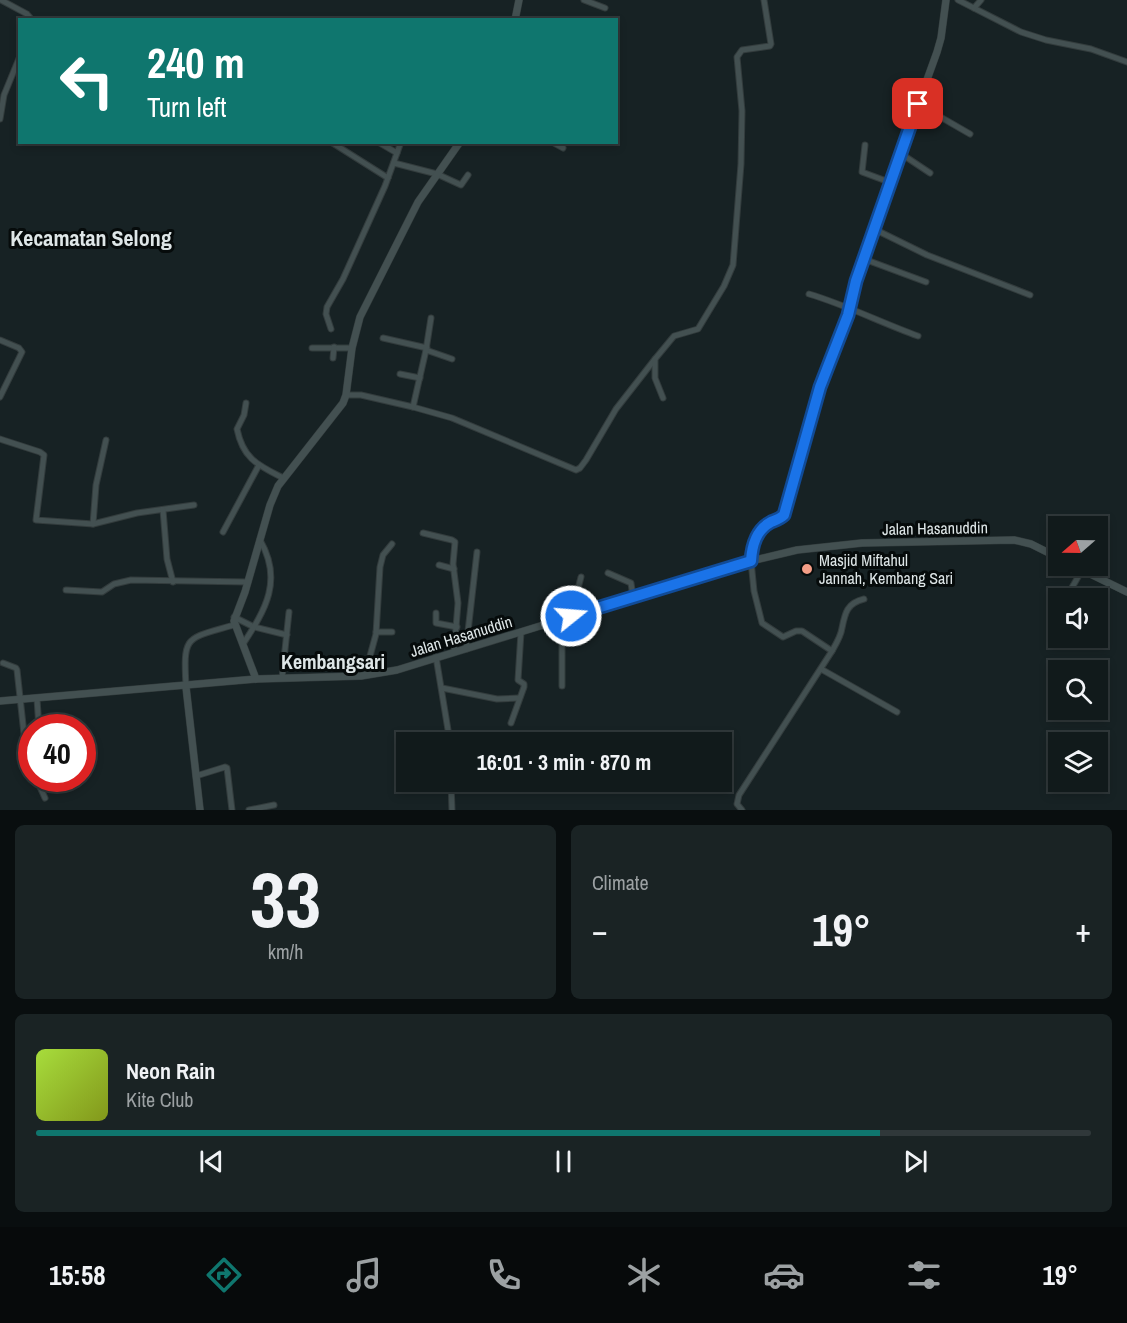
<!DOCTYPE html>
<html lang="en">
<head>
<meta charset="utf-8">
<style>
	:root { --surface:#111a1b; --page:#1a2324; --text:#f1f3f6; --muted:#9ca1a3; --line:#30383a; --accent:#0f766e }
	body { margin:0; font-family:"Archivo Narrow",sans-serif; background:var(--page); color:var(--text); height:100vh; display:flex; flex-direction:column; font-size:22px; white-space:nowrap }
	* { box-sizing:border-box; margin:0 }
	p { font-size:20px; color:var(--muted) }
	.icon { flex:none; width:33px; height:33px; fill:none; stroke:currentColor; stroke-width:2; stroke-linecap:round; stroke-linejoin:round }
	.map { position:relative; height:810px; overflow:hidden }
	.side { display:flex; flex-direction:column; gap:15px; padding:15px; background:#090e0f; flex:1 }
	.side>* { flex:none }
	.guide { position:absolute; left:18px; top:18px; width:600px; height:126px; border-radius:0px; box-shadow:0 3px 9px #0003,0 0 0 2px var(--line); background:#0f766e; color:#fff; overflow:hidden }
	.needle { width:39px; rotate:250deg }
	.fabs { position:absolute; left:1048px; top:516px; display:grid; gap:12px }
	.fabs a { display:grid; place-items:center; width:60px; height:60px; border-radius:0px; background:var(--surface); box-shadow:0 3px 9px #0003,0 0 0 2px var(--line); font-size:30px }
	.speed { position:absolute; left:18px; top:714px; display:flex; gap:12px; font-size:30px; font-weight:700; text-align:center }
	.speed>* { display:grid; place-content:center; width:78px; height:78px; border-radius:50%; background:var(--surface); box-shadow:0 3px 9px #0003,0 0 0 2px var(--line); line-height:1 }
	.speed .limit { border:9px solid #d22; background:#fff; color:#111 }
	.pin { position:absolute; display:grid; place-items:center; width:51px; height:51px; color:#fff; margin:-26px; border-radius:12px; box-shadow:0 3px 9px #0006 }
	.me { position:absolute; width:66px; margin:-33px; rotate:73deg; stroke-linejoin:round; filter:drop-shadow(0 0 4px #0008) }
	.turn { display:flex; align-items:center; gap:21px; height:126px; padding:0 30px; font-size:27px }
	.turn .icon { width:78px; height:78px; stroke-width:2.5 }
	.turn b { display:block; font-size:42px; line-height:51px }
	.big { font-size:45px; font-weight:700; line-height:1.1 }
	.side .tile { flex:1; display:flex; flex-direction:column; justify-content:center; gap:9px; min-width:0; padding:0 21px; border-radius:9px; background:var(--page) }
	.side .dial { align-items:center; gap:0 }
	.dial b { font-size:78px; line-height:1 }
	.song { display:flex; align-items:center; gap:18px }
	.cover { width:72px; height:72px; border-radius:9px; background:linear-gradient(135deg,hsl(80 70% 55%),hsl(70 70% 35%)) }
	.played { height:6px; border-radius:3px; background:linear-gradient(90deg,var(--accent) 80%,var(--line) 80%) }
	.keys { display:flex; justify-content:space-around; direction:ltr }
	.heat { display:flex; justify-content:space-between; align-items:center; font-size:33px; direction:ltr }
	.side .tiles { flex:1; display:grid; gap:15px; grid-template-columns:1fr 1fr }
	.tile:last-child { grid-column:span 2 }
	.trip { position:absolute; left:396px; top:732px; width:336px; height:60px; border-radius:0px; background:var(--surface); box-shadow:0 3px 9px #0003,0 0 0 2px var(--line); font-weight:700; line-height:60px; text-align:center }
	.dock { display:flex; height:96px; justify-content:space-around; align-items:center; background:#070a0b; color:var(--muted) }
	.dock .icon { width:42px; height:42px }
	.dock .on { color:var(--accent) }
	.dock b { font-size:27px; color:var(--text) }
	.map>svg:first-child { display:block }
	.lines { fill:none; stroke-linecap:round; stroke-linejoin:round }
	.minor-casing { stroke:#333c3d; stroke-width:7 }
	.tertiary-casing { stroke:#333c3d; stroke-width:8 }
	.minor { stroke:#435051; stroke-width:5 }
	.tertiary { stroke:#435051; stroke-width:7 }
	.route-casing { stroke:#114b97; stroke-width:15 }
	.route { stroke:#1a73e8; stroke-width:10 }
	.poi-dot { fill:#f49e87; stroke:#060b0b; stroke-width:2 }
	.labels { text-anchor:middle; stroke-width:6; stroke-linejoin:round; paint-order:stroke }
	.street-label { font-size:16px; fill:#dee6e7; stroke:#060b0b }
	.poi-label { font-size:16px; fill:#dee6e7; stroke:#060b0b; text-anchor:start }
	.quarter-label { font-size:20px; font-weight:bold; fill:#dee6e7; stroke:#060b0b }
	.district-label { font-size:22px; font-weight:bold; fill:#dee6e7; stroke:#060b0b }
</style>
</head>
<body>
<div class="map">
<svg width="1127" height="810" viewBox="0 0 1127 810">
	<rect width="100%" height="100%" fill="#172224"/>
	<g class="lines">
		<g class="minor-casing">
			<g id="minor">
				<path d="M1,0l26,14 5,6"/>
				<path d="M584,0l21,8"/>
				<path d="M958,0l63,32 25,8 45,9 36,13"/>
				<path d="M974,8l7,-8"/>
				<path d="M918,104l52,30"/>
				<path d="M0,119l4,-24 16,-39"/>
				<path d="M331,142l57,36"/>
				<path d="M378,142l19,11"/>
				<path d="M552,142l11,6"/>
				<path d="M865,145l-3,27 27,10"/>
				<path d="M900,153l30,20"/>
				<path d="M394,163l43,11 24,11 7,-10"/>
				<path d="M874,229l53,26 103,40"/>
				<path d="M864,259l62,23"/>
				<path d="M809,294c37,11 73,29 109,42"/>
				<path d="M331,329l-5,-15 1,-7 16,-28 42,-93 16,-44"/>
				<path d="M383,338l44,10"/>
				<path d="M0,340l19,8 3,4 -22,45"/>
				<path d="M312,348h40"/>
				<path d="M426,350l26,9"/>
				<path d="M333,358l1,-11"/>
				<path d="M400,374l20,4"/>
				<path d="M346,395h15l52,12 39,11 124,52 4,-2 6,-8 30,-51 39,-50"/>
				<path d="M663,398l-8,-20v-19l19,-23 24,-7 26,-43 9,-21 8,-101 1,-53 -5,-54 5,-7 28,-4 1,-2 -7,-44"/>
				<path d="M246,403l-2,12 -7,14c6,30 21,36 46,49"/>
				<path d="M413,407l13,-57 5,-32"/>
				<path d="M0,439l40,13 4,3 -8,65 57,4 44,-11 57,-8"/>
				<path d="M163,510l4,49 6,23"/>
				<path d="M93,524l3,-39 10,-45"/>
				<path d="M223,532l36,-67"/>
				<path d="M423,533l29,7 3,2 -2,22 5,39 -4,49"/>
				<path d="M439,565l15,4"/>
				<path d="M608,573l23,10 2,14"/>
				<path d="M66,590l36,2 12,-8 17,-4 117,2"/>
				<path d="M1066,598l16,-28"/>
				<path d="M436,613v10l21,4"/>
				<path d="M571,616l10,-39"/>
				<path d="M234,617l20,10 33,8"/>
				<path d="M376,632h16"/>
				<path d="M243,644c23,-35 40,-64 17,-104"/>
				<path d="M466,649l11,-97"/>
				<path d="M832,651c4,-7 9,-15 10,-23 3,-15 5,-25 22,-29"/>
				<path d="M436,657l14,85"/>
				<path d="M3,663l13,5 1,2 9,82 6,16"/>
				<path d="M821,669l76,43"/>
				<path d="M373,674l-3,-18 6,-22 4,-67 3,-12 9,-11"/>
				<path d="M282,678l7,-66"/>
				<path d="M186,686c-3,-52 0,-47 48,-61"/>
				<path d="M562,686v-67"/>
				<path d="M442,688l55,11 22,-1"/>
				<path d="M37,699l2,29"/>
				<path d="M511,723l13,-36v-3l-6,-4 3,-48"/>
				<path d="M196,776l29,-9 2,1 5,42"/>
				<path d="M36,778l9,20"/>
				<path d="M451,782l1,28"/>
				<path d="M249,810l25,-5"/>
				<path d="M742,810l-5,-6 2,-9 93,-144 -30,-20h-6l-13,6 -21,-14 -8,-32 -3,-30"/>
			</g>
		</g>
		<g class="tertiary-casing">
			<g id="tertiary">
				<path d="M515,20l4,-20"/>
				<path d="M751,561c1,-16 5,-30 20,-38 7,-4 11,-4 15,-12l38,-137 24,-59 8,-34 25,-74 56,-155 4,-14 5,-38"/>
				<path d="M1074,566l53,26"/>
				<path d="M256,679l-22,-58 11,-29 25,-87 8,-19 65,-83 3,-8 6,-47 8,-31 58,-115 42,-60"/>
				<path d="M186,687l14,123"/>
				<path d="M0,701l256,-22 105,-3 36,-6 354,-109 46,-11 65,-7 152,-3 17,4 28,14"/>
			</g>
		</g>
		<use href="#minor" class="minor"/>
		<use href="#tertiary" class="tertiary"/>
	</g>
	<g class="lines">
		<g class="route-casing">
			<path id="route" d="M571,616l180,-55c1,-16 5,-31 20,-39 5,-2 9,-3 13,-7l36,-128 28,-72 8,-34 62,-177"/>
		</g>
		<use href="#route" class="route"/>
	</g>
	<circle class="poi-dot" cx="807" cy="569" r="6"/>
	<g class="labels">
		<g class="street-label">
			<text transform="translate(935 528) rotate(-1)" y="6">Jalan Hasanuddin</text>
			<text transform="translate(461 636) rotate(-17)" y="6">Jalan Hasanuddin</text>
		</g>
		<g class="poi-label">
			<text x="819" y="566">Masjid Miftahul<tspan x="819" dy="18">Jannah, Kembang Sari</tspan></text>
		</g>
		<g class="quarter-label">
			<text x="333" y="669">Kembangsari</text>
		</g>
		<g class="district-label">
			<text x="91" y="246">Kecamatan Selong</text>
		</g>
	</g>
</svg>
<div class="fabs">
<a><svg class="needle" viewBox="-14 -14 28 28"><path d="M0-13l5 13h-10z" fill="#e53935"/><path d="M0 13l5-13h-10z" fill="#9ca1a3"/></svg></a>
<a><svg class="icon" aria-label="sound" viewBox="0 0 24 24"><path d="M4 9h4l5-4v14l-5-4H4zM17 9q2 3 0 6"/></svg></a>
<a><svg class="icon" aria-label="search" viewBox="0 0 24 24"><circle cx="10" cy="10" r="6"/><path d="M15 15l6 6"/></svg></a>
<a><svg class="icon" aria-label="layers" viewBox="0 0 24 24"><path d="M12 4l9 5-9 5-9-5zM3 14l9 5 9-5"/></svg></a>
</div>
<div class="speed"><div class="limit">40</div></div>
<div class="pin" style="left:918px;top:104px;background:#d93025"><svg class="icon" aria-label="arrive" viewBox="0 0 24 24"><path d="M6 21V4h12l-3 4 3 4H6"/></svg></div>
<svg class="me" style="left:571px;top:616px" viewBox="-20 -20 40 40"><circle r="17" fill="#1a73e8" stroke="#fff" stroke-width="3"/><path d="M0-11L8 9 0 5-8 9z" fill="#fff"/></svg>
<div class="trip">16:01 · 3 min · 870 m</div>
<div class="guide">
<div class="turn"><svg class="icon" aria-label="left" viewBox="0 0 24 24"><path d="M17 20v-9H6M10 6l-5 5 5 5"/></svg><div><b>240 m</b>Turn left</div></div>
</div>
</div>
<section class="side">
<div class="tiles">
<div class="tile dial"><b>33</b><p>km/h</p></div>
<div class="tile"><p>Climate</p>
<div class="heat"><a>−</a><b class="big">19°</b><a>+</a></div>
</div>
<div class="tile">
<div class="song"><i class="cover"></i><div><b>Neon Rain</b><p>Kite Club</p></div></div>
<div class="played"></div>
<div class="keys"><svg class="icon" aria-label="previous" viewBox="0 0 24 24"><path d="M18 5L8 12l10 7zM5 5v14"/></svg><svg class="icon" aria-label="pause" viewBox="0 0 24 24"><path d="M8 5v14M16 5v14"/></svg><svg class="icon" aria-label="next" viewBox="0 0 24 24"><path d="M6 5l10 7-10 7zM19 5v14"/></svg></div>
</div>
</div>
</section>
<nav class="dock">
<b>15:58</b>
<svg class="icon on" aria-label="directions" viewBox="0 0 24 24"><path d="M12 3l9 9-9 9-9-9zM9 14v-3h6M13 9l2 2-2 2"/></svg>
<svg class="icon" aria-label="music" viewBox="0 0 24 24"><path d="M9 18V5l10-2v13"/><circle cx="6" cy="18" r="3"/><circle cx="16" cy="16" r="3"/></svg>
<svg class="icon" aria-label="phone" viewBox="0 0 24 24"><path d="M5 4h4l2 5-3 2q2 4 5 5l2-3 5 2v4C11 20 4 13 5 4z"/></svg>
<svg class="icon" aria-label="climate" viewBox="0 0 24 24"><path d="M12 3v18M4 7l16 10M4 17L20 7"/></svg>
<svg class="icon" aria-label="car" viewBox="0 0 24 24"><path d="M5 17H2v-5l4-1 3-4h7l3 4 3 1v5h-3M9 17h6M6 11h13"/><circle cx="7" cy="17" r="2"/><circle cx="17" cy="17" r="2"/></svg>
<svg class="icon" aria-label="filters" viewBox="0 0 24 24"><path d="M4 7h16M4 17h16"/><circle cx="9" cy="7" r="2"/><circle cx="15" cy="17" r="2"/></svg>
<b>19°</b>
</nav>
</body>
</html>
